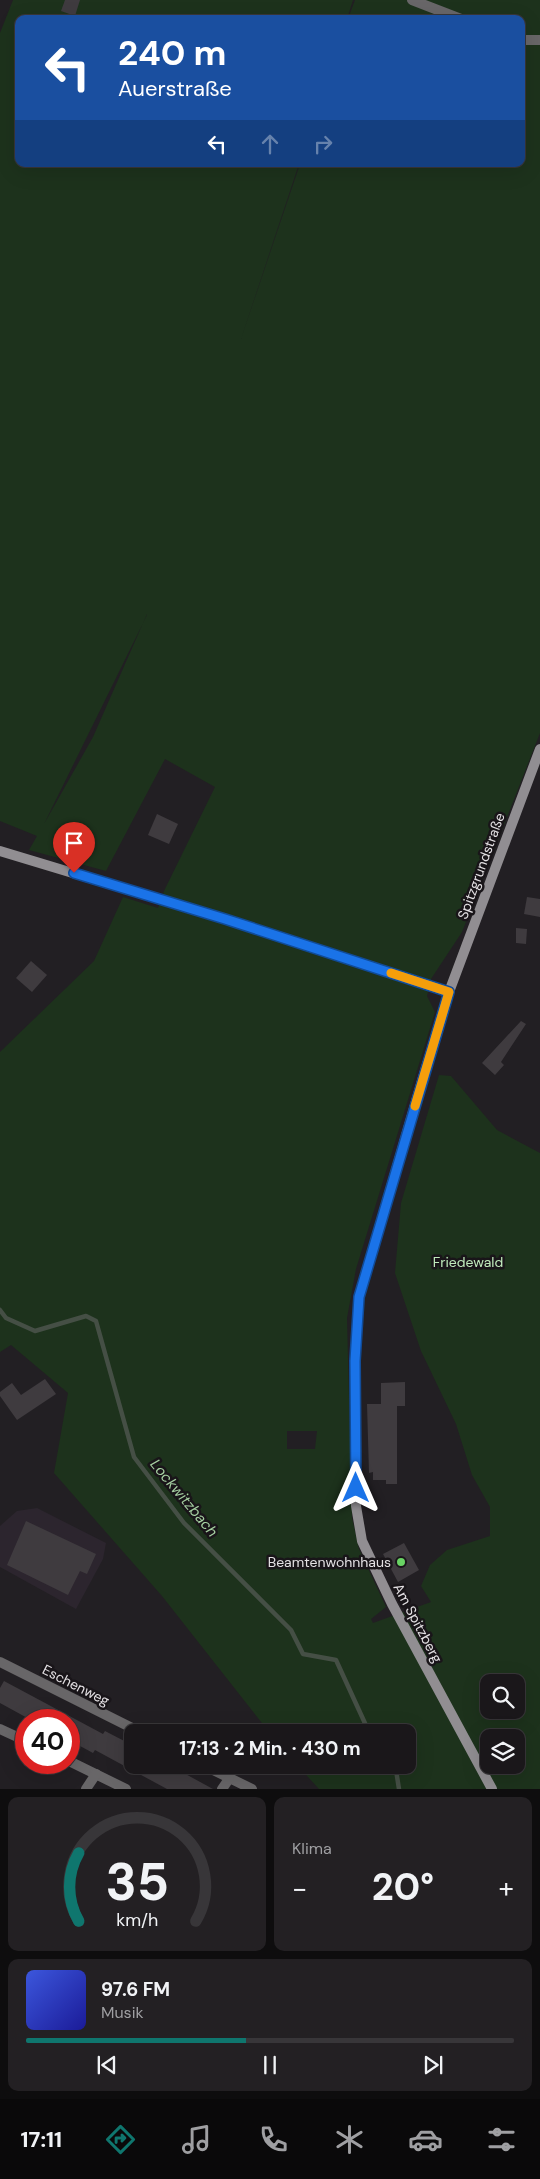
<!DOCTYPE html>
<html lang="de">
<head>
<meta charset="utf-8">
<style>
	:root { --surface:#1a171a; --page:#232023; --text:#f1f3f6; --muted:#9f9fa2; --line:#383639; --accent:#0f766e }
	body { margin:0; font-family:"DM Sans",sans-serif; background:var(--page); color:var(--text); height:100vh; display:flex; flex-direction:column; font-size:19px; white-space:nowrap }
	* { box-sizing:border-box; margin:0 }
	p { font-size:16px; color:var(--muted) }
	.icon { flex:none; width:28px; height:28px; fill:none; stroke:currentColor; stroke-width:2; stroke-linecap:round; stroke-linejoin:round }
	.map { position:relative; height:1789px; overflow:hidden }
	.side { display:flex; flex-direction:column; gap:8px; padding:8px; background:#0e0d0e; flex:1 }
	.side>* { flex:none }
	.guide { position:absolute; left:15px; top:15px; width:510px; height:152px; border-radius:10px; box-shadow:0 5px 20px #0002,0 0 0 1px var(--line); background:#1a4fa0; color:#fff; overflow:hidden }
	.controls { position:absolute; left:480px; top:1674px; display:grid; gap:10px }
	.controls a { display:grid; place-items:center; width:45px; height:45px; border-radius:10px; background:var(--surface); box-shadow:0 5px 20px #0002,0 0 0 1px var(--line); font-size:25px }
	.speed { position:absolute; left:15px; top:1709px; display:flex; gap:10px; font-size:25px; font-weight:700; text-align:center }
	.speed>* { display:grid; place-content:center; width:65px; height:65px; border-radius:50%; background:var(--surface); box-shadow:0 5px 20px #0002,0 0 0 1px var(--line); line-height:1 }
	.speed .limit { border:8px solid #d22; background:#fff; color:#111 }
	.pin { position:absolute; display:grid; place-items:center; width:42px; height:42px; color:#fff; margin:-51px -21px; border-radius:50% 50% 50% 0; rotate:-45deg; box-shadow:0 0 5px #0007 }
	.pin .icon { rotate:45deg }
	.me { position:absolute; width:55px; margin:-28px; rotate:0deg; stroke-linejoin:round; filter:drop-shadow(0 0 4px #0008) }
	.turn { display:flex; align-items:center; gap:18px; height:105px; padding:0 20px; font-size:22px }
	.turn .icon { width:65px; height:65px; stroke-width:2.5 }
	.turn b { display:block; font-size:35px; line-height:42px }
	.lanes { display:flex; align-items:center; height:48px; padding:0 20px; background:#0003; justify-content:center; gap:25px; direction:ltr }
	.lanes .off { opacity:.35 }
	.big { font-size:38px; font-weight:700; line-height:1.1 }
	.side .card { flex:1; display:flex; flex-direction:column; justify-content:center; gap:8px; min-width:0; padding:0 18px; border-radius:10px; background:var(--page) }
	.side .dial { align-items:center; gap:0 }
	.dial svg { height:130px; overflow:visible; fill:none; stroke:var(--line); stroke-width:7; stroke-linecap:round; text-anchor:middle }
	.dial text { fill:var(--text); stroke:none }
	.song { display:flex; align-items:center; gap:15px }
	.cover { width:60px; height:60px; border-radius:8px; background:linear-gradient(135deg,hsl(230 70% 55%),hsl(240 70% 35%)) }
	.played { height:5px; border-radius:2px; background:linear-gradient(90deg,var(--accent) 45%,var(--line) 45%) }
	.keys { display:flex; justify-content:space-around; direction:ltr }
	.heat { display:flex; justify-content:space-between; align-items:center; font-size:28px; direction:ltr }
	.side .tiles { flex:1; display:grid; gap:8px; grid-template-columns:1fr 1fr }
	.card:last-child { grid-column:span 2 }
	.trip { position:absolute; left:124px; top:1724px; width:292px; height:50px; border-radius:10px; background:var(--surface); box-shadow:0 5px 20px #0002,0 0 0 1px var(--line); font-weight:700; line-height:50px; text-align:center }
	.menu { display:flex; height:80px; justify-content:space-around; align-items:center; background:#0a090a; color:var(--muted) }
	.menu .icon { width:35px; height:35px }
	.menu .current { color:var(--accent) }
	.menu b { font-size:22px; color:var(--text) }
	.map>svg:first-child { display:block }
	.built { fill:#2c252e }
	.green { fill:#1d321c; fill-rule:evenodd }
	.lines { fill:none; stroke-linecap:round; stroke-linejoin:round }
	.stream { stroke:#454f45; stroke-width:4.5 }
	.building { fill:#3f3b3f }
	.street { stroke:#686668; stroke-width:10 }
	.secondary { stroke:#918e92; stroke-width:10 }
	.route-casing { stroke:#114b97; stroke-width:12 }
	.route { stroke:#1a73e8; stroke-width:9 }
	.slow { stroke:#f59e0b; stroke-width:9 }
	.poi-dot { fill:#69d364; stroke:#191519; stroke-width:2 }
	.labels { text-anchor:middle; stroke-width:5; stroke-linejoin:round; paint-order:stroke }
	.street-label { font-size:14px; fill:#e4e1e4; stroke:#191519 }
	.park-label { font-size:14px; fill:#c0ebbc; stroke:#191519 }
	.poi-label { font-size:14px; fill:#e4e1e4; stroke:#191519; text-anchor:end }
	.water-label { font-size:15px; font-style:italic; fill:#a5cfa1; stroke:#191519 }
</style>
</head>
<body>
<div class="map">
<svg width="540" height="1789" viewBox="0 0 540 1789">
	<rect width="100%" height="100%" fill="#221f23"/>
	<path class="built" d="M37,1508l69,35 -3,16 -27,50 -76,-42v-41l17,-15z"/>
	<path class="green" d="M13,0h340l-6,19h-328v145h280l-58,175 59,-175h221v-145h-173l7,-19h185v733l-78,199 -31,47 -4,17 8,16 -79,257 -9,49 5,200 7,31 27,58 -15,12 2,4 58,-21 -10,-16 9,-21 17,-15 43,-14v-29l-18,-32 -16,-51 -35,-73 -26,-78 6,-70 38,-128 12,1 46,54 43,23v636h-221l-22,-24h111v-33h-139l-107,-136 -108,-123 14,-80 -57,-48 -11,7v-300l94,-91 29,-64 35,11 6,-17 51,-104 -50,-28 -59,112 -77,-21 8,-14 -37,-15v-788zM147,614l-54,123 -49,87 103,-209zM287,1431h30l-2,18h-28zM489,1682h27v28h-27zM489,1738h27v27h-27z"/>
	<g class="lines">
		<g class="stream">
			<path d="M0,1310l6,8 29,13 51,-15 10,5 38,136 50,66 107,107 12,24 33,6 33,72"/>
			<path d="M392,1765l4,5 3,19"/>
		</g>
	</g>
	<g class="building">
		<path d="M65,0h15l-5,16 -14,-5z"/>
		<path d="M157,814l21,10 -9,20 -21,-9z"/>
		<path d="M527,897l13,2v18l-16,-3z"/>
		<path d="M516,928l11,1 -1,15 -10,-1z"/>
		<path d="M31,961l16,14 -15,17 -16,-14z"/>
		<path d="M521,1021l5,3 -25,38 3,3 -9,10 -13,-12z"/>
		<path d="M45,1379l11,15 -39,26 -17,-24v-4l12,-9 9,12z"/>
		<path d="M405,1382v24h-8v78h-11v-4h-13v-8l-4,1 -2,-69h14v-21z"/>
		<path d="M26,1521l70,33 -9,20 -7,-3 -12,24 -61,-30z"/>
		<path d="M404,1543l15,27 -21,12 -15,-28z"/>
		<path d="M4,1681l99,53 2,-3 27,14v20h37l44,24h-46l-72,-39 -2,3 -24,-13v-20h-38l-31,-17v-15z"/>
	</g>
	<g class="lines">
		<g class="street">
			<path d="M412,0l49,19"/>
			<path d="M521,40h19"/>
			<path d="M0,1662l140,70"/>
			<path d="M0,1729l26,12"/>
			<path d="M69,1761l57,28"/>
			<path d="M203,1765l49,24"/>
			<path d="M86,1789l10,-15"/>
			<path d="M222,1789l7,-10"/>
		</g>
		<g class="secondary">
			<path d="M0,851l225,68 224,73"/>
			<path d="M492,1789l-100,-185 -30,-63 -6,-35 -1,-145 4,-64 63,-216 27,-89 91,-243"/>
		</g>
	</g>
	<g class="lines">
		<g class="route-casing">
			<path id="route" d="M74,873l151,46 224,73 -90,305 -4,64 1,127"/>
		</g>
		<use href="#route" class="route"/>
		<path class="slow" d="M391,973l58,19 -34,114"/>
	</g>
	<circle class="poi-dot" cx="401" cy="1562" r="5"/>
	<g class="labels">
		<g class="street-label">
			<text transform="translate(481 866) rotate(-70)" y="5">Spitzgrundstraße</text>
			<text transform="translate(418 1623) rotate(62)" y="5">Am Spitzberg</text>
			<text transform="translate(76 1685) rotate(27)" y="5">Eschenweg</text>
		</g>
		<g class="park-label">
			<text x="468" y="1267">Friedewald</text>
		</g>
		<g class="poi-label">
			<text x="391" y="1567">Beamtenwohnhaus</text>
		</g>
		<g class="water-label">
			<text transform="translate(184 1498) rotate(50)" y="5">Lockwitzbach</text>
		</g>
	</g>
</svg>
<div class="controls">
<a><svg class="icon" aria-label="search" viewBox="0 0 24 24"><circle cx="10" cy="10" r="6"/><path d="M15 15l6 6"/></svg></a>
<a><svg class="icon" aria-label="layers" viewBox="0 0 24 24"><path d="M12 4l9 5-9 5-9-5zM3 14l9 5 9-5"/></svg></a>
</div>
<div class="speed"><div class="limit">40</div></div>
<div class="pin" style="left:74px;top:873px;background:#d93025"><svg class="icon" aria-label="arrive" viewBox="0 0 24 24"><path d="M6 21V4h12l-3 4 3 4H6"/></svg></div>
<svg class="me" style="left:356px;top:1488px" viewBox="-20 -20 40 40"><path d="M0-17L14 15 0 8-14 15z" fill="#1a73e8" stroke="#fff" stroke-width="4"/></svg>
<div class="trip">17:13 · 2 Min. · 430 m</div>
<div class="guide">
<div class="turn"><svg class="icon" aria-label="left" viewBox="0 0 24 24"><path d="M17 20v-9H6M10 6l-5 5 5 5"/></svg><div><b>240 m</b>Auerstraße</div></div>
<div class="lanes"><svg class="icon" aria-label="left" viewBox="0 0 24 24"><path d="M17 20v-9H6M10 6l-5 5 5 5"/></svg><svg class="icon off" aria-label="ahead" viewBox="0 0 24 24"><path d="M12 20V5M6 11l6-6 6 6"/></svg><svg class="icon off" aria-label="right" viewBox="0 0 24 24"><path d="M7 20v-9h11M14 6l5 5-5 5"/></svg></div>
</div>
</div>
<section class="side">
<div class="tiles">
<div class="card dial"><svg viewBox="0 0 100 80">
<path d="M14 69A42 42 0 1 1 86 69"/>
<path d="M14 69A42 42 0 0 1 14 27" stroke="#0f766e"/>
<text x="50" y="56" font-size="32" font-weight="700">35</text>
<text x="50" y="72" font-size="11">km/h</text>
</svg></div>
<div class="card"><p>Klima</p>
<div class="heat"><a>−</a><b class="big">20°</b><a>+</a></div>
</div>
<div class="card">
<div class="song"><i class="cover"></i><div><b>97.6 FM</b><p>Musik</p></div></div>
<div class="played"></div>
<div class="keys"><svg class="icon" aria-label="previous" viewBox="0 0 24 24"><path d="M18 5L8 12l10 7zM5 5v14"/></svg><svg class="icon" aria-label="pause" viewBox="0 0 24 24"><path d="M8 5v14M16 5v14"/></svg><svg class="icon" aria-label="next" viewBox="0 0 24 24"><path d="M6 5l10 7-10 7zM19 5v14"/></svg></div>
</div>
</div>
</section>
<nav class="menu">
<b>17:11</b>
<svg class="icon current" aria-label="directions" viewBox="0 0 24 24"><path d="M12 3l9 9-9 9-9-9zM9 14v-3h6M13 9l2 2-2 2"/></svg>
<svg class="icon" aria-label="music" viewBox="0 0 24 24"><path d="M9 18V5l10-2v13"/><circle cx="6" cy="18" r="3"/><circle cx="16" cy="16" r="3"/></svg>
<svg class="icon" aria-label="phone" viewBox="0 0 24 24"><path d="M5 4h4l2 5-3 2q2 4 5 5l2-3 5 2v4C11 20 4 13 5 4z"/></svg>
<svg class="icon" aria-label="climate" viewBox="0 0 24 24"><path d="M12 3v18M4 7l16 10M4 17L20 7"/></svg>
<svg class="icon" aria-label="car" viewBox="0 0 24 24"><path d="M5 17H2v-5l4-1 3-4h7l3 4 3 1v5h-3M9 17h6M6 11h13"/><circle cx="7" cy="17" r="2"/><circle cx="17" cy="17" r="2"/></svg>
<svg class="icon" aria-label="filters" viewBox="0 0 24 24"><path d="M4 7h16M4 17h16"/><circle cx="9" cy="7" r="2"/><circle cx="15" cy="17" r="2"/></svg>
</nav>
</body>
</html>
